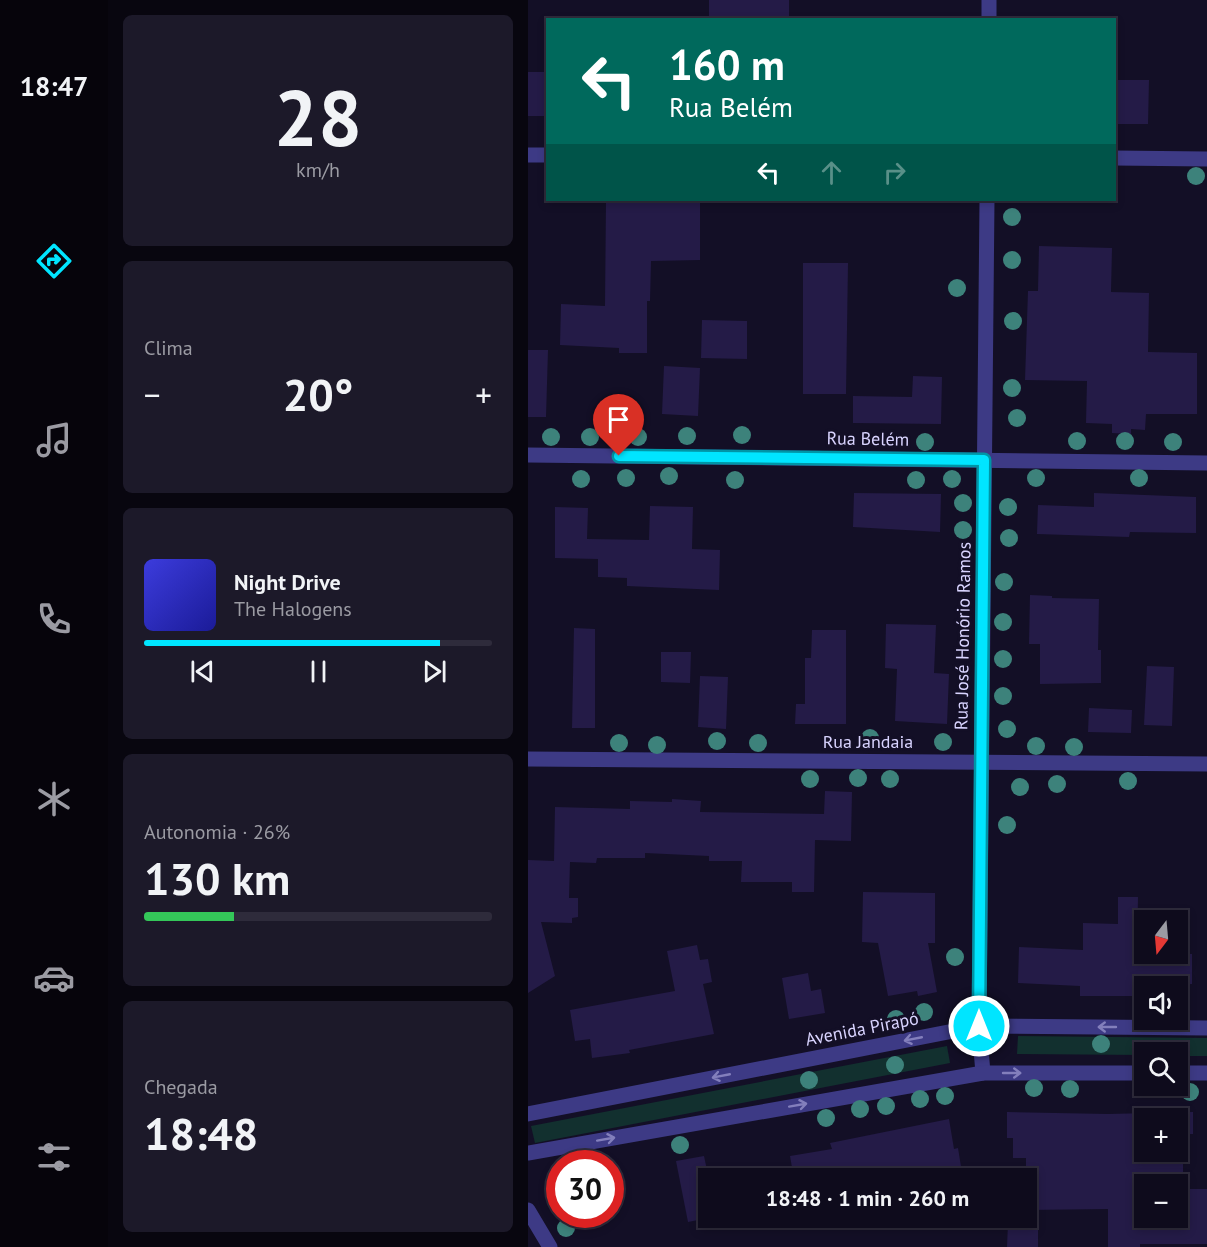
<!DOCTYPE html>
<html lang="pt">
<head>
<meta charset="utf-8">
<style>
	:root { --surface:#0e0b1c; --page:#1c1929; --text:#f1f3f6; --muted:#9b9ba3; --line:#2e2b3b; --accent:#00e5ff }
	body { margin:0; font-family:"PT Sans",sans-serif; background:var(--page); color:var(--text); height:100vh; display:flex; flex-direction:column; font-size:22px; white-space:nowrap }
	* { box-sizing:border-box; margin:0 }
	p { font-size:20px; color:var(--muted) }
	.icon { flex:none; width:33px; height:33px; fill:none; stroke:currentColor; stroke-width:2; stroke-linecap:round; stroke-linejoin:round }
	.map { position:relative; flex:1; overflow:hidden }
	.sheet { display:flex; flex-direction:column; gap:15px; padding:15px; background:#08060f; width:420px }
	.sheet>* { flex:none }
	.top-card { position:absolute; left:18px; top:18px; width:570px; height:183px; border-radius:0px; box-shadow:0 3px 9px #0003,0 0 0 2px var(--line); background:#00695c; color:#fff; overflow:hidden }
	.needle { width:39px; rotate:196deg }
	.controls { position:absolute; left:606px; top:910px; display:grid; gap:12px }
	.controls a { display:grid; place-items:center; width:54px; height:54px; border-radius:0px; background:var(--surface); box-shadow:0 3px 9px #0003,0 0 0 2px var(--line); font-size:30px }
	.speed { position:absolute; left:18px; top:1150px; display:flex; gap:12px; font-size:30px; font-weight:700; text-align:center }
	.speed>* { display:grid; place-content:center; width:78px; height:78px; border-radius:50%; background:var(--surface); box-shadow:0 3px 9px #0003,0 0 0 2px var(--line); line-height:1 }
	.speed .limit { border:9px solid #d22; background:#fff; color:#111 }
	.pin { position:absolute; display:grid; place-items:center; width:51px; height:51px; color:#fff; margin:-62px -26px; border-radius:50% 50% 50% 0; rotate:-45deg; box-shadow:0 0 6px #0007 }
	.pin .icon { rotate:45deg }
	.me { position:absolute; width:66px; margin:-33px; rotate:0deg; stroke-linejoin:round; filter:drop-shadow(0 0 4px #0008) }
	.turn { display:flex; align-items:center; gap:21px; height:126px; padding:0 24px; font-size:27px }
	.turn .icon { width:78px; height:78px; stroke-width:2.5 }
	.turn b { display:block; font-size:42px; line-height:51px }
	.lanes { display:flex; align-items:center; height:57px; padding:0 24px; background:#0003; justify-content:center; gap:30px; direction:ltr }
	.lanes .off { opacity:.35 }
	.big { font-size:45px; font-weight:700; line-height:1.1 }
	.sheet .card { flex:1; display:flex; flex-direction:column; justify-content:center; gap:9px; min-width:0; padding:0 21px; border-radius:9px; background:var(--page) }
	.sheet .dial { align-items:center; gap:0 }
	.dial b { font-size:78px; line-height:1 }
	.song { display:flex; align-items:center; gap:18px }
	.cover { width:72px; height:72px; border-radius:9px; background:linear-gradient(135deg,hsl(240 70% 55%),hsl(240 70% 35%)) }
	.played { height:6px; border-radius:3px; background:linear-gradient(90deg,var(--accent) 85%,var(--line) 85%) }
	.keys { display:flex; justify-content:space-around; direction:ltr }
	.heat { display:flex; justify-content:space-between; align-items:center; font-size:33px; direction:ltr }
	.charge { height:9px; border-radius:4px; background:linear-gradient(90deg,#34c759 26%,var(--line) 0) }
	.trip { position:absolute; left:170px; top:1168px; width:339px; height:60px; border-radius:0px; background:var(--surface); box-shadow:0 3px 9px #0003,0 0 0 2px var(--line); font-weight:700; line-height:60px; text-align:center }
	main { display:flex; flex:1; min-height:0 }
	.tabs { display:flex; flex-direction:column; width:108px; justify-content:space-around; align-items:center; background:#06040b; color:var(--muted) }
	.tabs .icon { width:42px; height:42px }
	.tabs .active { color:var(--accent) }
	.tabs b { font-size:27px; color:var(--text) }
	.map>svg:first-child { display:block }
	.green { fill:#12302f }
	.building { fill:#241b47; fill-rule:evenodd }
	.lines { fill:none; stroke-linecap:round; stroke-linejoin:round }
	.minor { stroke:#3d3a85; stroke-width:15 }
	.tertiary { stroke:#3d3a85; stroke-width:15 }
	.tree { fill:#3d827b }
	.oneway { stroke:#837fbc }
	.route-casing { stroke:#0095a6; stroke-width:15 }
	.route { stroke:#00e5ff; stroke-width:10 }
	.labels { text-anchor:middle; stroke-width:6; stroke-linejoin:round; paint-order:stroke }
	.street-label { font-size:18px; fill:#d9d4ff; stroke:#130f26 }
</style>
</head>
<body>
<main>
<nav class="tabs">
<b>18:47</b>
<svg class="icon active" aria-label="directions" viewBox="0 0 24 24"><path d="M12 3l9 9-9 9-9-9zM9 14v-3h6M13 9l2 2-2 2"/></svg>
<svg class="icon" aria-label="music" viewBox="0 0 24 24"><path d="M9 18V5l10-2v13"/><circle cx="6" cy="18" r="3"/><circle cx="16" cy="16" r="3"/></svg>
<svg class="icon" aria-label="phone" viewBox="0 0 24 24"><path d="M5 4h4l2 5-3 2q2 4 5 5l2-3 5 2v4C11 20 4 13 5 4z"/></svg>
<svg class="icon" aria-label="climate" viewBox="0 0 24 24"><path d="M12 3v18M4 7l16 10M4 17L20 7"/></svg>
<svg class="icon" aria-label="car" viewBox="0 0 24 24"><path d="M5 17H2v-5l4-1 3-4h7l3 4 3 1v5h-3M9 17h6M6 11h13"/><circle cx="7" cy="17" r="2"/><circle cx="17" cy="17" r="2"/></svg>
<svg class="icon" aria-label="filters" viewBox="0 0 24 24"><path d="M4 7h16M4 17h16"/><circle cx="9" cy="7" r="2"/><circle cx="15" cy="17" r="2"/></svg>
</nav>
<section class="sheet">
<div class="card dial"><b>28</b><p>km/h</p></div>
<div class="card"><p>Clima</p>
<div class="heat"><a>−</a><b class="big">20°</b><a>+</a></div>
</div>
<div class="card">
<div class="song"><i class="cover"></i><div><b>Night Drive</b><p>The Halogens</p></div></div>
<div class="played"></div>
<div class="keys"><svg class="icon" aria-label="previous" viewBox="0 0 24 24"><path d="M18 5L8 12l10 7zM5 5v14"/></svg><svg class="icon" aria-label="pause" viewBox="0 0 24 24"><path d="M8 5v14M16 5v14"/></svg><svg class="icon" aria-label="next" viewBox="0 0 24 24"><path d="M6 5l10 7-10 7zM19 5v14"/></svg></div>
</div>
<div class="card"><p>Autonomia · 26%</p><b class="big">130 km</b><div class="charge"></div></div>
<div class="card"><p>Chegada</p><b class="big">18:48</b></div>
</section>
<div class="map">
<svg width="679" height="1247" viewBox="0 0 679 1247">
	<rect width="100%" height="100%" fill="#130f26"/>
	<g class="green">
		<path d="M490,1036l189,2v18h-29v-3h-34v2l-127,-1z"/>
		<path d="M419,1046l3,17 -415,80 -4,-17z"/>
	</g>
	<g class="building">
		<rect x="181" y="0" width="80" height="20"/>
		<rect x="0" y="72" width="20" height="44"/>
		<path d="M586,80h35l-1,44h-34z"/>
		<path d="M78,200h94v60l-49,1 -1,40h-3v52h-28v-5l-59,-3 1,-41 44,2z"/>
		<path d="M511,246l73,2 -1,44 38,1 -1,59 49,1v61h-51l-1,16 -14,-1v5l-19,-1v-9l-26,-1 1,-42 -62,-1 3,-89h10z"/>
		<path d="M275,263h45l-2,131h-43z"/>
		<path d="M174,320l45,1v38l-46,-1z"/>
		<path d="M0,350h20l-2,67h-18z"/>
		<path d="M136,366l36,2 -2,48 -36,-2z"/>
		<path d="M385,376l29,1 -1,47 -88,-1v-27l59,1z"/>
		<path d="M326,493l87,1 -1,38 -87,-5z"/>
		<path d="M566,493l102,4v36l-66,-1 -1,5 -92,-3 1,-29 56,2z"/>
		<path d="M122,506l43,1 -1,42 28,1 -1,40 -92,-4v-8l-29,-1v-18l-43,-1v-51l33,1 -1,31 62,1z"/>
		<path d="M502,595l22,1v2l47,1 -1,51h3v33l-61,1v-40h-11z"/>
		<path d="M358,624l50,1 -2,48 15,1 -2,50 -52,-3 2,-52 -12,-1z"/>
		<path d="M46,628l21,1v99h-23z"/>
		<path d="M284,630h34v94h-51l1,-20h9v-46h6z"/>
		<path d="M133,652h30l-1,31 -29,-1z"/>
		<path d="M619,666l27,1 -2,59 -28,-1z"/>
		<path d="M172,676l28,1 -2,52 -28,-2z"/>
		<path d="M561,708l43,2 -1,23 -43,-1z"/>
		<path d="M297,791l27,1 -1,49 -36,-1 -1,52h-22v-10h-51l1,-21h-33v-5l-64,-3v5h-48l-1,5 -26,-1 -1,36h9v19l-6,1v5l-31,-1 14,54 -27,17v-133l26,1 1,-54 75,2v-8l42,1v-3l29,2 -1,11 124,2z"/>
		<path d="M335,892l72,1v50h-7l9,49 -19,4 -1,-5 -29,5 -10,-53 -16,-1z"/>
		<path d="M590,897h20l-1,54h2v3h53v30h-53v12h-59v-10l-62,-3 1,-36 64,3v-27l35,1z"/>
		<path d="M169,945l3,15 8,-1 4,23 -9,2 11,50 -85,16 1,3 -38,5 -2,-19 -15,2 -5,-31 105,-19 -8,-40z"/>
		<path d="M280,973l3,18 10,-2 4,24 -36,6 -7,-41z"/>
		<path d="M479,1112l101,2 85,-2v22h-10v43l-43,-1v42h38v-29h29v55h-67v3h-32v-38l-82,1v-52h-13v-20h-6zM616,1119h34v33h-34z"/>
		<path d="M421,1119l5,30 4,-1 5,31h-31l-2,-12 -44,8 1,4h-93l-4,-23 42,-7 -2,-6z"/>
		<path d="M176,1156l4,19v43l-20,4 -12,-61z"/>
		<path d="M485,1218h25v29h-31l1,-24h6z"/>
	</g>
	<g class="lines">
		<g class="minor">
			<path d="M461,20v-20"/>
			<path d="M0,155h20"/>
			<path d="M586,158l93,1"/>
			<path d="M0,455l679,8"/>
			<path d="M0,759l679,5"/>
			<path d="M455,1073l-4,-47 8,-826"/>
		</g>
		<g class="tertiary">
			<path d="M650,1073h29"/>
			<path d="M0,1114l451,-88 228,2"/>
			<path d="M0,1153l455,-80h161"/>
			<path d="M0,1210l22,37"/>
		</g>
	</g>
	<g class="tree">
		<circle cx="668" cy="176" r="9"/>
		<circle cx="484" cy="217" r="9"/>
		<circle cx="484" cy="260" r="9"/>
		<circle cx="429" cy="288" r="9"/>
		<circle cx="485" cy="321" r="9"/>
		<circle cx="484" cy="388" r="9"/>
		<circle cx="489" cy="418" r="9"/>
		<circle cx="214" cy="435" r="9"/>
		<circle cx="159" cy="436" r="9"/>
		<circle cx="23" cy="437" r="9"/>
		<circle cx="62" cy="437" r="9"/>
		<circle cx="110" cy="437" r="9"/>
		<circle cx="549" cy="441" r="9"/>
		<circle cx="597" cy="441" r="9"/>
		<circle cx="397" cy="442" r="9"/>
		<circle cx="645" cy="442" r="9"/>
		<circle cx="141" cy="476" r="9"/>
		<circle cx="98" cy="478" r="9"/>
		<circle cx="508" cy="478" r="9"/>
		<circle cx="611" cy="478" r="9"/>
		<circle cx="53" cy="479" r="9"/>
		<circle cx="424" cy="479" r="9"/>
		<circle cx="207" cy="480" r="9"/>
		<circle cx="388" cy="480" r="9"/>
		<circle cx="435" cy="503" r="9"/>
		<circle cx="480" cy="507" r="9"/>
		<circle cx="435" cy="530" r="9"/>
		<circle cx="481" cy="538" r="9"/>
		<circle cx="476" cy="582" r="9"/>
		<circle cx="475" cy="622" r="9"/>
		<circle cx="475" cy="659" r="9"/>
		<circle cx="475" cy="696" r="9"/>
		<circle cx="479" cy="729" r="9"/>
		<circle cx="342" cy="738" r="9"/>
		<circle cx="189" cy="741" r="9"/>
		<circle cx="415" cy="742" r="9"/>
		<circle cx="91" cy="743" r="9"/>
		<circle cx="230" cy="743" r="9"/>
		<circle cx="129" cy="745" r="9"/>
		<circle cx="508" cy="746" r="9"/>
		<circle cx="546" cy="747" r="9"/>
		<circle cx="330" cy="778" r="9"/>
		<circle cx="282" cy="779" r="9"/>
		<circle cx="362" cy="779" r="9"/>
		<circle cx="600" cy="781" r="9"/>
		<circle cx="529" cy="784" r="9"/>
		<circle cx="492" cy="787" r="9"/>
		<circle cx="479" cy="825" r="9"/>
		<circle cx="427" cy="957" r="9"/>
		<circle cx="396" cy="1012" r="9"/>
		<circle cx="368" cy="1019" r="9"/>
		<circle cx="573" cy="1044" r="9"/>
		<circle cx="367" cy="1065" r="9"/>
		<circle cx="281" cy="1080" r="9"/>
		<circle cx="506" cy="1088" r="9"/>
		<circle cx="542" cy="1089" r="9"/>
		<circle cx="662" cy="1092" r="9"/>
		<circle cx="417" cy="1096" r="9"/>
		<circle cx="392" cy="1099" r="9"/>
		<circle cx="358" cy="1106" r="9"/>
		<circle cx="332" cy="1109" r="9"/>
		<circle cx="298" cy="1118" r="9"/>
		<circle cx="152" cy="1145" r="9"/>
		<circle cx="38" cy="1228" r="9"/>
	</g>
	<defs><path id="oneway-shaft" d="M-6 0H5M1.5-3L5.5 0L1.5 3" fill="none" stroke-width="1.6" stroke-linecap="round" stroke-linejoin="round" transform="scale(1.5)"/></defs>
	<g class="oneway">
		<use href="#oneway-shaft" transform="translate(579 1027) rotate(-180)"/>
		<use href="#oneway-shaft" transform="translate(385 1039) rotate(169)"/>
		<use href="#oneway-shaft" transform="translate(484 1073)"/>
		<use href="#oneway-shaft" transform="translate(193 1076) rotate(169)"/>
		<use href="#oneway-shaft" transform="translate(270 1105) rotate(-10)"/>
		<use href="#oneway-shaft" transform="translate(78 1139) rotate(-10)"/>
	</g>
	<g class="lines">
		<g class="route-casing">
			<path id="route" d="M91,456l365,4 -5,566"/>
		</g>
		<use href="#route" class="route"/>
	</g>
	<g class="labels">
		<g class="street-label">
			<text transform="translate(340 439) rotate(1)" y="6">Rua Belém</text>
			<text transform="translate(435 636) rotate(-89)" y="6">Rua José Honório Ramos</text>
			<text x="340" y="748">Rua Jandaia</text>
			<text transform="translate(334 1029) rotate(-11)" y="6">Avenida Pirapó</text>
		</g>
	</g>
</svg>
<div class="controls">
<a><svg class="needle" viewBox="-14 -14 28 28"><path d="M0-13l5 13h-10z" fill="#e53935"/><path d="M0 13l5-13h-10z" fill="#9b9ba3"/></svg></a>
<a><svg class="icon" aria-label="sound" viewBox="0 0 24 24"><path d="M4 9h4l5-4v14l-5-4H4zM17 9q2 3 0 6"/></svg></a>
<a><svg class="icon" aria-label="search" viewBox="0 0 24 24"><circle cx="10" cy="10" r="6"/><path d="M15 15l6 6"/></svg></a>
<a>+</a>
<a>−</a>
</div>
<div class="speed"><div class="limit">30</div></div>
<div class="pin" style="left:91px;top:456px;background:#d93025"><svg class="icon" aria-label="arrive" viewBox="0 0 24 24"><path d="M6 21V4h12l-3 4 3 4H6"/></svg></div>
<svg class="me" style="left:451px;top:1026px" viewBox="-20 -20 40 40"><circle r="17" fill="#00e5ff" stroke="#fff" stroke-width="3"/><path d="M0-11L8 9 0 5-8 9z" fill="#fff"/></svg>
<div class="trip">18:48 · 1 min · 260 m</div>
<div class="top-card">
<div class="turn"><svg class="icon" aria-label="left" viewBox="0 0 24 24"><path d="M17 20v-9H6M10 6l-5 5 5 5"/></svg><div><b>160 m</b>Rua Belém</div></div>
<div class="lanes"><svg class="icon" aria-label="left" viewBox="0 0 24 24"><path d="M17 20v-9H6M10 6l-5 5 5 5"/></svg><svg class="icon off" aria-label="ahead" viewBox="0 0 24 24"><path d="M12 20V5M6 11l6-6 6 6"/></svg><svg class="icon off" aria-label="right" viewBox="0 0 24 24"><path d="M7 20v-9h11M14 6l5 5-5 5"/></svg></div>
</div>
</div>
</main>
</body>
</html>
